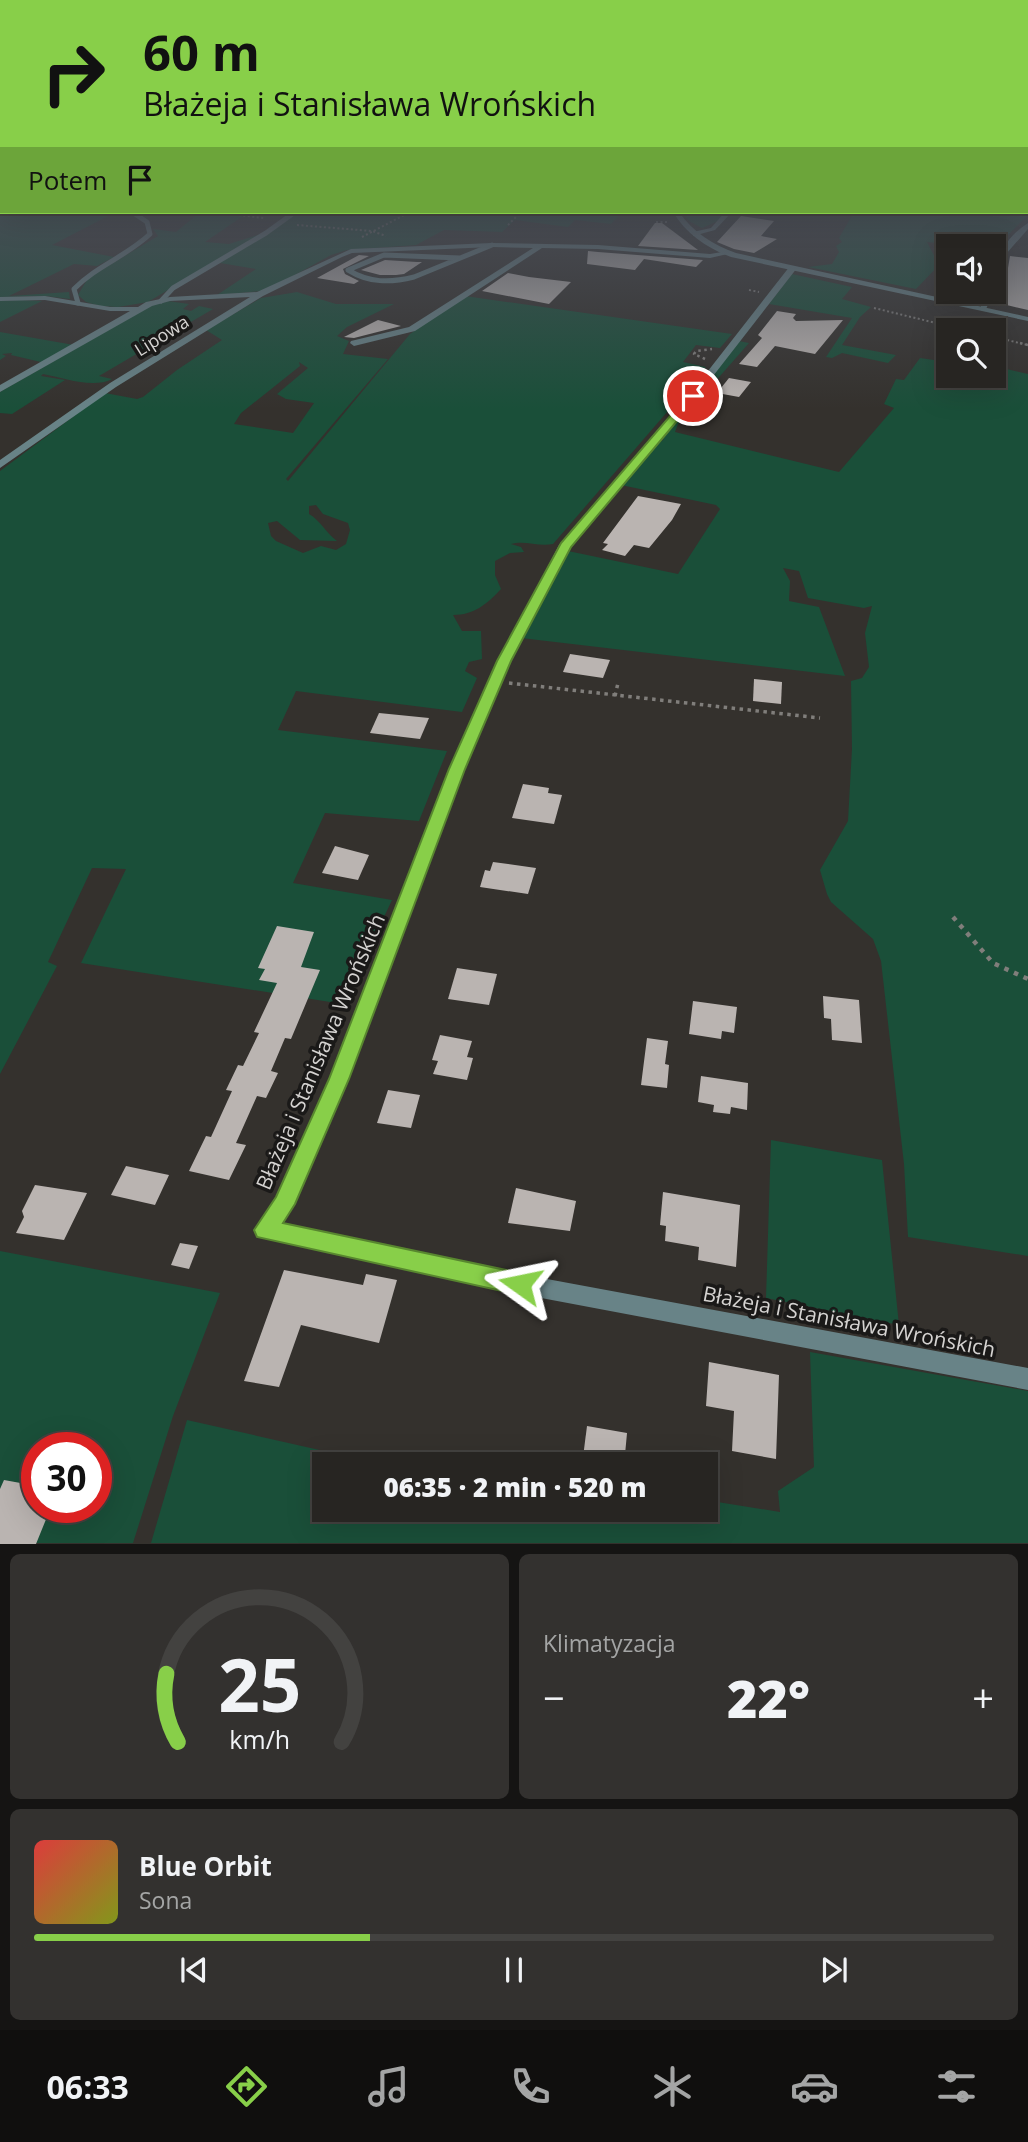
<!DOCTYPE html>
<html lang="pl">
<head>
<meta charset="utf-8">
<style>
	:root { --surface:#272522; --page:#33312f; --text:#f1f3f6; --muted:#a4a5a5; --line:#434240; --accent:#88cf49 }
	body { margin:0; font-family:"Open Sans",sans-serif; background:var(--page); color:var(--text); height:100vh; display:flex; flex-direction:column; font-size:26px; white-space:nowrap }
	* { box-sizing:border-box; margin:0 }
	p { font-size:23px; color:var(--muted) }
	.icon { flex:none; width:38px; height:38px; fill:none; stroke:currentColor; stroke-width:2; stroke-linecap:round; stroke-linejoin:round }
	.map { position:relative; height:1544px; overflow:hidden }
	.drawer { display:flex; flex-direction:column; gap:10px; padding:10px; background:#151413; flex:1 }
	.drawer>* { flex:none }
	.top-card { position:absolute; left:0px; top:0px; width:1029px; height:214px; box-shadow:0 7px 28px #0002,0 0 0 2px var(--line); background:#88cf49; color:#111; overflow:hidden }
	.fabs { position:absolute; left:936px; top:234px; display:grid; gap:14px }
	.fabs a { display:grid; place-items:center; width:70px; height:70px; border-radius:0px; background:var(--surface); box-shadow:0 7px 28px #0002,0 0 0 2px var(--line); font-size:35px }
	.speed { position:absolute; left:21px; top:1432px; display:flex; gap:14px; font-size:35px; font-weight:700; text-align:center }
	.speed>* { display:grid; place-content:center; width:91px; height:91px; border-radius:50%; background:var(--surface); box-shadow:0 7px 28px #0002,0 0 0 2px var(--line); line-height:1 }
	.speed .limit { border:10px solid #d22; background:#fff; color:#111 }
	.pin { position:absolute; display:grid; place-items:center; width:60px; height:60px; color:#fff; margin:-30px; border:4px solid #fff; border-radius:50%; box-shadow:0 2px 7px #0007 }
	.me { position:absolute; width:77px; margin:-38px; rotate:282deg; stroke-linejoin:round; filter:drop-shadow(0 0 5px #0008) }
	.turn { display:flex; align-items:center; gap:24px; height:147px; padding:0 28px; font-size:32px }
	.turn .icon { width:91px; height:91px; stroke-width:2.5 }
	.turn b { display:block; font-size:49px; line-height:60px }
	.then { display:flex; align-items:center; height:66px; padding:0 28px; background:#0003; gap:14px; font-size:26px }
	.big { font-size:52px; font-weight:800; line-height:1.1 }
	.drawer .card { flex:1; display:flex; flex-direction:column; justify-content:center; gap:10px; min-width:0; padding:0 24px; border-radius:10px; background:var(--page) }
	.drawer .dial { align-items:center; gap:0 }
	.dial svg { height:182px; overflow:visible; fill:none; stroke:var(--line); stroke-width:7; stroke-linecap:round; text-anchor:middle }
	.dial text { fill:var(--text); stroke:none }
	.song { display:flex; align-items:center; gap:21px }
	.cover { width:84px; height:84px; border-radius:10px; background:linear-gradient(135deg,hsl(0 70% 55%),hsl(70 70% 35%)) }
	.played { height:7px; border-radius:4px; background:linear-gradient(90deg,var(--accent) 35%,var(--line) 35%) }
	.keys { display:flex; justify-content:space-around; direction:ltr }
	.heat { display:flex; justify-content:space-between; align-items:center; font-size:38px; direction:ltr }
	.drawer .tiles { flex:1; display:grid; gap:10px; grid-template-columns:1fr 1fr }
	.card:last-child { grid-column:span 2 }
	.trip { position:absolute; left:312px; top:1452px; width:406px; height:70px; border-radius:0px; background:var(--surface); box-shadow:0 7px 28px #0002,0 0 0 2px var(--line); font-weight:800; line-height:70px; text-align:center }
	.dock { display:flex; height:112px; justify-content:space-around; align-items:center; background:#100f0e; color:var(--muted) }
	.dock .icon { width:49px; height:49px }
	.dock .selected { color:var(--accent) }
	.dock b { font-size:32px; color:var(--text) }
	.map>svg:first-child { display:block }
	.green { fill:#1a4f39; fill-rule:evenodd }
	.building { fill:#bab4b1 }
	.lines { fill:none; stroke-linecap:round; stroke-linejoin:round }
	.path-far3 { stroke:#807e7b; stroke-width:2; stroke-dasharray:2 2.5; stroke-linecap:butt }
	.path-far2 { stroke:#807e7b; stroke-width:2.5; stroke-dasharray:2.5 3.5; stroke-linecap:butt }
	.path-far1 { stroke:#807e7b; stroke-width:3.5; stroke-dasharray:3.5 4.5; stroke-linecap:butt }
	.path { stroke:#807e7b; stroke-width:4.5; stroke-dasharray:4.5 6; stroke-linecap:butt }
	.service { stroke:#688387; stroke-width:5 }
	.minor { fill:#688387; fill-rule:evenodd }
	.tertiary { fill:#688387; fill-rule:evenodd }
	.route { fill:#88cf49; stroke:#58872f; stroke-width:2 }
	.labels { text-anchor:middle; stroke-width:7; stroke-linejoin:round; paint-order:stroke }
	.far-street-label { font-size:18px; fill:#d5d3d1; stroke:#1a1918 }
	.street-label { font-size:21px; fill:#d5d3d1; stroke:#1a1918 }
</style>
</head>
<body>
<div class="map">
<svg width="1028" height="1544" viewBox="0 0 1028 1544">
	<rect width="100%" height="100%" fill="#34312d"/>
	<g class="green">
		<path d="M0,193l2,19h114l-64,33 62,12 -17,9 -23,-2 -65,32 60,-4 1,7 -24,-3 -46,1z"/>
		<path d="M1028,193v22l-34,34 -67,-7 12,23 -23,24 -108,-22 24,-3 7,-12 -3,-6 6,-4 -3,-4 15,-26h173z"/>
		<path d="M298,212h324l-11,12 -36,-4 -7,7 -53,-7 -13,12 -58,-2 -28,15 -69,5 -16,5 -56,31 -14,5 -44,4 39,-26 -36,-6z"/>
		<path d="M683,212h41l-4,8 -18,8 -13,-7z"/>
		<path d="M199,213l44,3 -38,26 24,2 32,-10 -113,68 -30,5 -18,-1 -14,-4 -8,-7 10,-17 70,-42 -5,-7 23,3z"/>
		<path d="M792,274l60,13 -10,12 29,8 -11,10 -18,28 54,10 -8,8 -46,-10 -10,5 -6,-1 26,-39 -83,-14z"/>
		<path d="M297,292l39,12h58l-47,23 -10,9 12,5 -6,13 45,5 -102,120 2,2 122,-147 55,-38 267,38 -12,14 -24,-3 -13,17 23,5 -153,177c-15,3 -28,-4 -42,0l10,3 3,5 -14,1 -15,8v14l6,14c-14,15 -27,26 -48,26l9,16h19l1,28 -13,3 -4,9 12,7 -15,34 -166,-21 -18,39 169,21 -28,70 -94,-8 -32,70 99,17 -49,104 -262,-41 45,-94 -34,-1 -44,94 9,4 -57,108v-603l105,-78 32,6 6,-2 34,-27 45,-30 -16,-10 55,-32zM299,362l9,6 -31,26 9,5 28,4 -21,30 -59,-9 7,-11 59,-47zM316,505l7,9 25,9 2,7 -4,14 -10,6 -15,-4 -18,7 -27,-12 -5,-5 -3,-13 9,-2 23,19 37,1c-11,-8 -17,-21 -28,-27v-8z"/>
		<path d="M19,300l23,1 -42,21v-21z"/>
		<path d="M168,301l21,3 -6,5 8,2 8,-5 14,3 -114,67 13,3c-19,10 -48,-1 -69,-5l-2,2 24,4 -53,34 -12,-1v-21l150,-86z"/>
		<path d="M0,332l74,13 -29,18 -34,-8 1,-2 -10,1 4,2 -6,4z"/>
		<path d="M739,341l10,2 -71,81 -3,8 164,40 55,-64 -10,-4 12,-25 8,1 16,-22 28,4v14h46v-10l34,8v882l-120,-19 -4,-73 -23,-203 -8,-22 -42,-37 -4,-8 -7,-24 28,-49 4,-72 -1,-68 11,-3 7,-11 -4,-34 7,-27 -8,2 -56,-10 -9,-27 -16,-3 7,13 -1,20 30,6 26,69 -324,-38 47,-87 110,23 42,-65 -4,-4 -95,-20 26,-33 16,-12 3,-10z"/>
		<path d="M771,1140l111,20 17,165 -133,-27z"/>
		<path d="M0,1251l220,42 -47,123 -40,127h-133zM37,1447h59v60h-59z"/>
		<path d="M810,1352l218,39v152h-877l36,-123 199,45h-62v45h381v-10l75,12 -2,-21 36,-24z"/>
	</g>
	<g class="building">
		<path d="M741,216l33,5 -13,15 16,3 -23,14 -20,-4 -17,-7z"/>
		<path d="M655,223h7l36,27 -60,-4z"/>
		<path d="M588,251l10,1 105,8 -7,7 -52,-8 -9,11 -48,-6z"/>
		<path d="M359,255l10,1 -26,13 2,5 14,7 -5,3 -37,-6z"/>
		<path d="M1010,256l18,2v52l-34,-8 3,-17 8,1z"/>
		<path d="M385,260l32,2h5l-18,12 -8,1h-16l-19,-5z"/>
		<path d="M508,273l21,4 42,5 -22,22 -67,-13z"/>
		<path d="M777,311l19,3 -3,4 3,3 47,-1 -28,34 -40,-8 -18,21 -18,-3 23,-26 -4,-3z"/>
		<path d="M378,320l23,6 -47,12 -10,-1z"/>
		<path d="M729,378l22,4 -12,15 -22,-4z"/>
		<path d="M638,496l43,8 -9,16 -23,28 -15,-3 -9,11 -23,-6 6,-6 -5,-1z"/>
		<path d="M570,654l40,6 -7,18 -40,-6z"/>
		<path d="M754,679l28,3 -1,22 -28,-3z"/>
		<path d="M379,713l50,5 -9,21 -50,-6z"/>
		<path d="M523,784l26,4 -1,5 14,2 -8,29 -42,-6z"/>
		<path d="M335,846l34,9 -11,25 -36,-7z"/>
		<path d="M493,862l43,6 -8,26 -48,-7 5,-17 5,1z"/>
		<path d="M277,926l37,6 -13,35 19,3 -29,69 -6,-1 -14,33 7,2 -12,25 -9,-2 -21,47 10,2 -17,35 -40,-9 17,-35 5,1 21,-46 -6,-1 12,-25 5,1 16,-33 -5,-1 23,-49 -18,-3 6,-11 -7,-1z"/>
		<path d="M457,968l40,6 -8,31 -41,-6z"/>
		<path d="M823,996l36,4 3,43 -30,-3 -1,-21 -7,-1z"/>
		<path d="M693,1001l44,6 -3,26 -12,-2 -1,8 -32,-5z"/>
		<path d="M440,1035l32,6 -5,16 6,1 -6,22 -34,-6 5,-13 -6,-1z"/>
		<path d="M647,1038l21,3 -3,23 4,1 -2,23 -26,-3z"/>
		<path d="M701,1076l47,7 -1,27 -16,-3 -1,7 -17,-2 1,-7 -16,-3z"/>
		<path d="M388,1090l32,5 -9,33 -34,-5z"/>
		<path d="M126,1166l43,9 -14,30 -44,-10z"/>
		<path d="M35,1185l52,8 -23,47 -48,-7 8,-16 -2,-6z"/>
		<path d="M516,1188l60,13 -6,30 -62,-8z"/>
		<path d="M663,1192l77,13 -4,62 -38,-7 1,-13 -34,-6 1,-15 -6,-1z"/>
		<path d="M180,1243l18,3 -9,23 -18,-4z"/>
		<path d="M284,1270l79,15 3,-11 31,6 -18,63 -78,-18 -22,62 -35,-6z"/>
		<path d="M709,1362l70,13 -3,84 -44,-8 2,-40 -28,-5z"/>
		<path d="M587,1426l40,7 -3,32h-42z"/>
		<path d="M4,1480l33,6v21h14l-15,37h-36v-55z"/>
	</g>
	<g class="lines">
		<g class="path-far3">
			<path d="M212,212l52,6"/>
			<path d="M656,222h12"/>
			<path d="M297,225l75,6 14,5"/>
			<path d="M508,225l13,-13"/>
			<path d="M362,237l48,-25"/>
			<path d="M749,290l10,2"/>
			<path d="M874,308l95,23"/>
			<path d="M994,337l34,8"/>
		</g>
		<g class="path-far2">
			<path d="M1020,343l8,2"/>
			<path d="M705,359l-11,-5 2,-3 16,-2"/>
		</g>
		<g class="path-far1">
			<path d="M509,683l311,35"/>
			<path d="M615,696l3,-13"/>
		</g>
		<path class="path" d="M953,917l40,46 35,16"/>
		<g class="service">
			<path d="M460,258l-76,-3 -36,15c21,13 42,13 66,7l78,-32"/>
			<path d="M161,301l12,-13 93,-55 29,-21"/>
			<path d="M78,303l-4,-14c22,-23 53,-33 76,-55l-3,-12 -15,-10"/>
		</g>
		<g class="minor">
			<path d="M725,212h7l-17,18 -22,6v-4l18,-4z"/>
			<path d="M1028,223v6l-22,25 -8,27 -4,2c0,-25 12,-46 34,-60z"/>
			<path d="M492,243l106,2 112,9 18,-3 4,2 -22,5 -112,-9 -56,-1 -127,83 -61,15 -4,-3 1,-2 58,-14 124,-79 -41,-1 -140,6 -10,4 -79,39 -147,91 -116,81v-8l110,-77 140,-86 -80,4 -18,5 -152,86v-7l130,-74h-20l-65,-11 -45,1v-4l45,-1 65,11h28l8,-5 24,-5 87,-5 94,-43z"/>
			<path d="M790,266l7,2 -101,130 -126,148 -69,135 -37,89 -116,309 -57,131 -10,14 239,50 508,94v22l-508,-96 -255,-55 -7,-3 -3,-6 22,-32 53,-119 120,-309 39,-89 70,-136 131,-151z"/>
			<path d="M986,292h8l-8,17h-6z"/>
		</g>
		<path class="tertiary" d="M673,212h6c14,20 34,33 57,41l292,64v4l-297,-64c-24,-9 -45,-23 -58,-45z"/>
	</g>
	<linearGradient id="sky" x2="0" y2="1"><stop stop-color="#1d1b19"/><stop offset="0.47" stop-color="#4a4e57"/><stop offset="1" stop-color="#4a4e57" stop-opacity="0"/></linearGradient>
	<rect width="1028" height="409" fill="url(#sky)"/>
	<path class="route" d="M689,394l9,2 -127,151 -60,114 -46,108 -116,310 -54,125 -12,19 237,50 8,3 3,8 -3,8 -8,3 -263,-58 -3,-7 22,-33 53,-118 120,-310 48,-108 64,-118z"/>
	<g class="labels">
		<g class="far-street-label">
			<text transform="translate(162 336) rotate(-32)" y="6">Lipowa</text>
		</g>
		<g class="street-label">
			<text transform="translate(321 1052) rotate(-67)" y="7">Błażeja i Stanisława Wrońskich</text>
			<text transform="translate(849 1322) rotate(11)" y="7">Błażeja i Stanisława Wrońskich</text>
		</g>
	</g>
</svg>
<div class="fabs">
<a><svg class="icon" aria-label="sound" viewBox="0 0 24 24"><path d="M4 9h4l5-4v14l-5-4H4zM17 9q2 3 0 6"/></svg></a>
<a><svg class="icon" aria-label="search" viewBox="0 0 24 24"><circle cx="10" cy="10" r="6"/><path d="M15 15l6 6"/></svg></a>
</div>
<div class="speed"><div class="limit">30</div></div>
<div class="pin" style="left:693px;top:396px;background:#d93025"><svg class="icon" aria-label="arrive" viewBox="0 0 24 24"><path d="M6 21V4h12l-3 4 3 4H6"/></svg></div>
<svg class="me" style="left:520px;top:1284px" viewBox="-20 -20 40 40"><path d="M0-17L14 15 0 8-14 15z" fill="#88cf49" stroke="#fff" stroke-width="4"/></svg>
<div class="trip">06:35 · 2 min · 520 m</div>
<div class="top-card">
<div class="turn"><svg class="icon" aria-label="right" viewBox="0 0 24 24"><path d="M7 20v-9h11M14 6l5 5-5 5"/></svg><div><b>60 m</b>Błażeja i Stanisława Wrońskich</div></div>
<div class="then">Potem<svg class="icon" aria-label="arrive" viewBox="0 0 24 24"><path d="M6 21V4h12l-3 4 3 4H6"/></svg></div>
</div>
</div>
<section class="drawer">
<div class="tiles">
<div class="card dial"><svg viewBox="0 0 100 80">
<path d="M14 69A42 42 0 1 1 86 69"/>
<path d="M14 69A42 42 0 0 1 9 39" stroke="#88cf49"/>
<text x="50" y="56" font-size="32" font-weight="700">25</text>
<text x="50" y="72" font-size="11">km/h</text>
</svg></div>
<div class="card"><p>Klimatyzacja</p>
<div class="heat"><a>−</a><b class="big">22°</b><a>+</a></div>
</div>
<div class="card">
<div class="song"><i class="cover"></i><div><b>Blue Orbit</b><p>Sona</p></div></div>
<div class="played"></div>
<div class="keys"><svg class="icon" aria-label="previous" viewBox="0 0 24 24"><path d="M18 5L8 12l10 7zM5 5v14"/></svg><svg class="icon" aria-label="pause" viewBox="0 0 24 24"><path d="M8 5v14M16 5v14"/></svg><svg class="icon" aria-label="next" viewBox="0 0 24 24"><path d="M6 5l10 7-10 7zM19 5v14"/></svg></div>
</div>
</div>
</section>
<nav class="dock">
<b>06:33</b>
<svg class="icon selected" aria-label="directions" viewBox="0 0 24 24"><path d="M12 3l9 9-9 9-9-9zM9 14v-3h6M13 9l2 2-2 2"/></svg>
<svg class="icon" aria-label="music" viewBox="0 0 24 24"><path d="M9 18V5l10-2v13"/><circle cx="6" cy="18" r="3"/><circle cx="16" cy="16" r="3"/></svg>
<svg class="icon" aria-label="phone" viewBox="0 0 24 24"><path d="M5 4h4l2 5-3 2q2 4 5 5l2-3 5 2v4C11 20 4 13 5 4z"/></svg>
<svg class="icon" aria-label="climate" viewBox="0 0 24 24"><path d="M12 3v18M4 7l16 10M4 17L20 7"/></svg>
<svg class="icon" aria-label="car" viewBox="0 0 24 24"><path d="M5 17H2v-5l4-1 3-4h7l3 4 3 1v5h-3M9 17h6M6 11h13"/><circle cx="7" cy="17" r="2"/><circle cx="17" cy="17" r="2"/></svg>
<svg class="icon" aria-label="filters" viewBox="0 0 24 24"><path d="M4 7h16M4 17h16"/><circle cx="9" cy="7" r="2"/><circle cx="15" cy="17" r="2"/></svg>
</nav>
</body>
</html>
